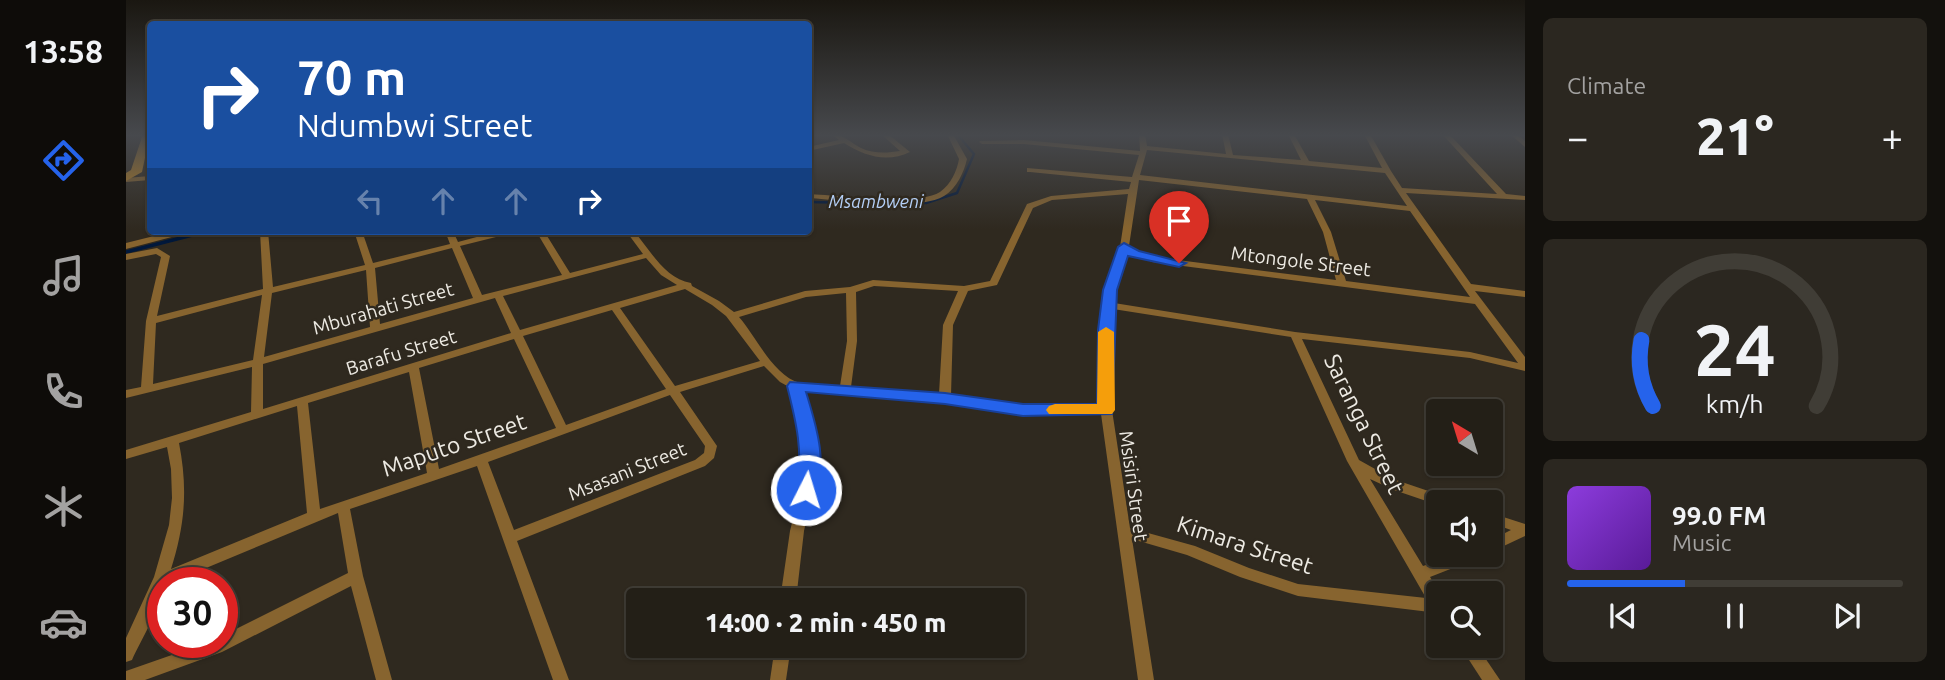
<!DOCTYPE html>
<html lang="en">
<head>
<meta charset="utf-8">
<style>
	:root { --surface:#231f17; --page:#2b2720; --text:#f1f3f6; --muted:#a3a2a1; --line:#403d36; --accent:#2563eb }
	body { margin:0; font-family:Ubuntu,sans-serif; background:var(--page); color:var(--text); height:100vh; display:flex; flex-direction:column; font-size:26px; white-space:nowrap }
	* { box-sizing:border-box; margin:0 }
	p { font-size:23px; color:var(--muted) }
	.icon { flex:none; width:38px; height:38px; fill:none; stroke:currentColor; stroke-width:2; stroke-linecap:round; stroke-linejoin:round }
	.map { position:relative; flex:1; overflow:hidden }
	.drawer { display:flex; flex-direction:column; gap:18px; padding:18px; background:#13110d; width:420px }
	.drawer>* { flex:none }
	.guide { position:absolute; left:21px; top:21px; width:665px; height:214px; border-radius:7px; box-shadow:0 2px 5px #0004,0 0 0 2px var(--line); background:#1a4fa0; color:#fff; overflow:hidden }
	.needle { width:46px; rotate:322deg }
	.controls { position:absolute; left:1300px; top:399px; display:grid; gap:14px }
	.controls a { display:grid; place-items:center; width:77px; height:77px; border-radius:7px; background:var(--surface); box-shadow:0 2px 5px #0004,0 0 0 2px var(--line); font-size:35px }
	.speed { position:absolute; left:21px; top:567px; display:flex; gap:14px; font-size:35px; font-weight:700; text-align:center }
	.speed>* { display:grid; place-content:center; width:91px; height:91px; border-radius:50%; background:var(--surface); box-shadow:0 2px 5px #0004,0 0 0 2px var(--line); line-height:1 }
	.speed .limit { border:10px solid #d22; background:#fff; color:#111 }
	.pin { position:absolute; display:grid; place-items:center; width:60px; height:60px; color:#fff; margin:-72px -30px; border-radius:50% 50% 50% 0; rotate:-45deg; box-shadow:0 0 7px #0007 }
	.pin .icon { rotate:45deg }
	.me { position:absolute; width:77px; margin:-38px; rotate:5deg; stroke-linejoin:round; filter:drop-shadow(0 0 5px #0008) }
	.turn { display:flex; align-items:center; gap:24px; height:147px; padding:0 35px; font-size:32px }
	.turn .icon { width:91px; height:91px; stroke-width:2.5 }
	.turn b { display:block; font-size:49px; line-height:60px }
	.lanes { display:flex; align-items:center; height:66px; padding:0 35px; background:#0003; justify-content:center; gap:35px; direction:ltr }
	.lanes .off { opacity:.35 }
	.big { font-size:52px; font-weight:800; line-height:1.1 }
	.drawer .tile { flex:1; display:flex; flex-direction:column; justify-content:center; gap:10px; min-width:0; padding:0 24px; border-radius:10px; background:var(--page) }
	.drawer .dial { align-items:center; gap:0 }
	.dial svg { height:182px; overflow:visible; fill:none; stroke:var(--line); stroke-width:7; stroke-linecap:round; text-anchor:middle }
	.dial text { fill:var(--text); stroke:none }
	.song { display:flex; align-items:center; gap:21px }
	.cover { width:84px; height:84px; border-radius:10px; background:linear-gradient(135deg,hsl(270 70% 55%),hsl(270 70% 35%)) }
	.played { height:7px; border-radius:4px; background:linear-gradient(90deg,var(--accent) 35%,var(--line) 35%) }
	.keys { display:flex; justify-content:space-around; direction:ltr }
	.heat { display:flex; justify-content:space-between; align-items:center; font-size:38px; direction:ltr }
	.trip { position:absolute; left:500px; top:588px; width:399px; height:70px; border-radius:7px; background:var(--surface); box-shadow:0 2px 5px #0004,0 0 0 2px var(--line); font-weight:800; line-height:70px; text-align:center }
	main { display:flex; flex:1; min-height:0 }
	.menu { display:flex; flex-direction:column; width:126px; justify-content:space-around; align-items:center; background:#0e0c09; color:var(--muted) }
	.menu .icon { width:49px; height:49px }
	.menu .current { color:var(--accent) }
	.menu b { font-size:32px; color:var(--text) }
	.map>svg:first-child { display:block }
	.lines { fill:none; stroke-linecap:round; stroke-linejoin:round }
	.stream-far1 { stroke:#01183b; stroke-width:2.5 }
	.stream { stroke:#01183b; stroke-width:3.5 }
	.street { fill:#87642f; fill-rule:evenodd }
	.secondary { fill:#bb8324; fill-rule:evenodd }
	.route { fill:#2563eb; stroke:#184099; stroke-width:2 }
	.slow { fill:#f59e0b }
	.labels { text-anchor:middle; stroke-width:5; stroke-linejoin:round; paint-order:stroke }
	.far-water-label { font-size:18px; font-style:italic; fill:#b5d0f7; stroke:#2f291f }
	.street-label { font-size:19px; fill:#edeae3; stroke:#2f291f }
	.near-street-label { font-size:23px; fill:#edeae3; stroke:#2f291f }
</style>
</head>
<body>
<main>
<nav class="menu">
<b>13:58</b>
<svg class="icon current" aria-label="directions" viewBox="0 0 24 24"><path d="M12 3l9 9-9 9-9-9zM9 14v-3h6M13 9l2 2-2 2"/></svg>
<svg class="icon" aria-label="music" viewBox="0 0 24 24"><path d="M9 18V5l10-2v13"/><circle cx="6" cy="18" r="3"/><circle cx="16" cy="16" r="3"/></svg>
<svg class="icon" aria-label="phone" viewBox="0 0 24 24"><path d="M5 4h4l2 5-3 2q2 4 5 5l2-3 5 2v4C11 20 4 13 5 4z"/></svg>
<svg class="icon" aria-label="climate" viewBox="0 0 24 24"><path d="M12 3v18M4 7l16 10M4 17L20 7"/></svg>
<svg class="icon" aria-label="car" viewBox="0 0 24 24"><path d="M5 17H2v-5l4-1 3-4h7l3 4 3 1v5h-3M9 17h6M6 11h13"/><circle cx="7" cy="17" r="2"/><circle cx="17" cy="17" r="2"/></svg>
</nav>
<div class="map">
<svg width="1399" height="680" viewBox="0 0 1399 680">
	<rect width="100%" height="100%" fill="#2f291f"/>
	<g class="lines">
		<g class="stream-far1">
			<path d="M682,202l54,1"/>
			<path d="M786,203h14l31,-10 17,-39 -17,-20"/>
		</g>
		<path class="stream" d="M0,252l82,-21"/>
		<g class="street">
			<path d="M705,134c12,0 20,9 30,14 13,6 26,5 39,3l-19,-17h7l22,18c-23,11 -46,4 -66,-9l-36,8v-4l31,-7z"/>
			<path d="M821,134h6l14,25c-3,13 -10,29 -23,37 -28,16 -102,4 -136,2v-4c30,1 108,13 132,-2 11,-8 17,-21 19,-33z"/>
			<path d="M1013,134h6l2,12 79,8 -4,-20h6l5,21 68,5 -13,-26h6l15,27 73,7 -18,-34h6l21,37 11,17 95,6 -55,-60h7l57,60 19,2v4l-119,-7 65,91 54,7v6l-50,-6 50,66v14l-55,-13 -168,-19 57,121 34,19 56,19 2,4h-13v3l-44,-15 -24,-11 53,87 32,-11h23l-2,4 -46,18 10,16 -2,20 -140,-17 -58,-19 -53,-22 -55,-16 22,141h-16l-37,-266h-78l-78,-12 -96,-8 -5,2 -5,-3 -36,-3 10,36 4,44 -13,61 -8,69h-16l10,-69 15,-61 -4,-44 -10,-38 -11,-6 -16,-16 -84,26 37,54 -3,12 -9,8 -188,75 52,139h-16l-76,-214 -127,43 13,67 29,104h-16l-25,-94 -129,66 -77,28h-19v-9l83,-29h13v-6l126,-63 -10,-60 -168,70h-7c0,21 -22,57 -31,77l-6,2v-24l28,-61 15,-52 3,-27 -1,-29 -4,-22 -41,12v-9l125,-38 1,-45 -126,31v-8l15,-3 5,-66 15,-64 -5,-3 -30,6v-6l31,-6 13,8 -13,60 106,-27 -3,-58h8l5,56 92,-22 -11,-34h8l11,32 77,-19 -5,-13h8l5,11 41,-11h14l-1,2 -52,13 22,49 80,-20 -26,-44h8l26,42 73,-19 -17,-23h8c16,19 31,48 57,52l1,3 27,15 15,11 71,-21 45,-4 23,-7 91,6 26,-5 37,-77 24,-8 78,-7 2,-7 -101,-10h-3v-4l105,9 7,-22 -115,-11h-42l-3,-2 1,-1 44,-1 116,11zM1021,150l238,23 22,33 -267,-31zM1013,180l168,19 16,33 13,48 -182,-23 -25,-11zM1002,194l-8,53 -15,43 -4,40 -1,76h-77l-72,-11 2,-70 15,-34 29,-6 36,-77 19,-8zM1189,200l95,11 60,86 -124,-16 -15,-49zM326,248l21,50 -93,26 -5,-56zM1001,251l25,11 323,42 43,59 -48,-11 -175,-20 -181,-29 1,-13zM520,258l15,17 16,10 -157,45 -17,-34zM240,270l4,57 -106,30 8,-64zM748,286l84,5 -15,34 -4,69 -88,-7 6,-46 -1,-49zM559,289l27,16 14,11 34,45 -85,25 -55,-78zM720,293l1,48 -7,45c-13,-1 -28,0 -40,-3 -27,-7 -44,-47 -61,-66l67,-20zM136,295l-9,65 -100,24 3,-61zM369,298l16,35 -248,76v-45zM987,309l178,28 56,124 79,137 -128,-14 -49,-16 -54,-22 -65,-18 -18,-118 -1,-80zM486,310l54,79 -100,36 -43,-89zM388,339l42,89 -117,41 -20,-101zM283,372l18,101 -107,36 -12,-106zM544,395l35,51 -1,7 -9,7 -181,70 -26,-68zM171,406l10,107 -136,56c14,-44 17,-80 8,-126z"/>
			<path d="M1384,134h7l8,7v6z"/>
			<path d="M24,176v4l-24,2v-4z"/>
			<path d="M48,231h14l-1,2 -61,16v-6z"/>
			<path d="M1365,513l34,11v12l-34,16v-12l20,-10 -20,-7z"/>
			<path d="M649,646h16l-5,34h-16z"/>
			<path d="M1334,646h17l23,34h-18z"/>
		</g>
		<path class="secondary" d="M17,134h7l-8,38 -16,9v-8l5,-3z"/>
	</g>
	<linearGradient id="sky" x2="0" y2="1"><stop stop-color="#1a1711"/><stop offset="0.59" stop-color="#47494d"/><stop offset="1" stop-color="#47494d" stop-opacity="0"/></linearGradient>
	<rect width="1399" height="229" fill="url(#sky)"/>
	<path class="route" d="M998,243l15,8 47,12 -7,4 -51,-11 -11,34 -5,124 -89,2 -78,-12 -139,-12c9,30 24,74 7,103h-14l-3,-5c8,-36 0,-69 -9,-104l3,-4 155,11 78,11h74l1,-74 5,-40 15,-43z"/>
	<path class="slow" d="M980,327l8,5 1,78 -3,4h-63l-3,-4 3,-4 6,-2h42l1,-72z"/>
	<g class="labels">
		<g class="far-water-label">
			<text x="750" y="208">Msambweni</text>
		</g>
		<g class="street-label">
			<text transform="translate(1175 261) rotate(7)" y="7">Mtongole Street</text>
			<text transform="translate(257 308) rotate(-16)" y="7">Mburahati Street</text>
			<text transform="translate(275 352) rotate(-17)" y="7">Barafu Street</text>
			<text transform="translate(501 471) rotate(-22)" y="7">Msasani Street</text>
			<text transform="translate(1008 486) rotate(82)" y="7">Msisiri Street</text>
		</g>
		<g class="near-street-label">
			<text transform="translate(1238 424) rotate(64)" y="8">Saranga Street</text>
			<text transform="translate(328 445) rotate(-19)" y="8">Maputo Street</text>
			<text transform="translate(1119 545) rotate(18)" y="8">Kimara Street</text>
		</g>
	</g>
</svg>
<div class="controls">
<a><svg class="needle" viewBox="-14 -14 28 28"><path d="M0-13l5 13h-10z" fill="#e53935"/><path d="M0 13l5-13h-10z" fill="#a3a2a1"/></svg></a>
<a><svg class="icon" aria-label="sound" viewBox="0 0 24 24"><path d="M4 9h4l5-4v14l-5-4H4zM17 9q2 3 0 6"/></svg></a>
<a><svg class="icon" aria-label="search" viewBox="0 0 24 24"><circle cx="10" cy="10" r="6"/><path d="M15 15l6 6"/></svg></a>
</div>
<div class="speed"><div class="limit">30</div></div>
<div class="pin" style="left:1053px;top:263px;background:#d93025"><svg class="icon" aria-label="arrive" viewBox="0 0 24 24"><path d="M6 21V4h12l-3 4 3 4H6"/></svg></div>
<svg class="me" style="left:680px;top:490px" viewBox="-20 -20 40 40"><circle r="17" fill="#2563eb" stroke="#fff" stroke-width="3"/><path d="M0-11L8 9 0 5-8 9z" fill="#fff"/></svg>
<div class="trip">14:00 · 2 min · 450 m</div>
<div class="guide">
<div class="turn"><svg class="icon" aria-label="right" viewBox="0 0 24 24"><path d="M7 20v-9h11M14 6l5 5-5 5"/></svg><div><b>70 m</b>Ndumbwi Street</div></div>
<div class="lanes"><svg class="icon off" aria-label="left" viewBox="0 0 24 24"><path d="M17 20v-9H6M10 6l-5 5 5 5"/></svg><svg class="icon off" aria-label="ahead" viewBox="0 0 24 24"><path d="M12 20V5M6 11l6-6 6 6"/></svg><svg class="icon off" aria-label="ahead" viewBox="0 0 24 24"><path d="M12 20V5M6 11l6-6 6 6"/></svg><svg class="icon" aria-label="right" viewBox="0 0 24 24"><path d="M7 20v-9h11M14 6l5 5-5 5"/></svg></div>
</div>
</div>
<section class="drawer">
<div class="tile"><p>Climate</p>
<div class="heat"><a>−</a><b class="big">21°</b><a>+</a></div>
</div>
<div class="tile dial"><svg viewBox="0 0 100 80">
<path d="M14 69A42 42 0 1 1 86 69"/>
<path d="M14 69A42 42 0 0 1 9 40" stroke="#2563eb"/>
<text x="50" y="56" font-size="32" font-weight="700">24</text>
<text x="50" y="72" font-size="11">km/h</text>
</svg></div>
<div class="tile">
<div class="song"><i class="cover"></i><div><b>99.0 FM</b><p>Music</p></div></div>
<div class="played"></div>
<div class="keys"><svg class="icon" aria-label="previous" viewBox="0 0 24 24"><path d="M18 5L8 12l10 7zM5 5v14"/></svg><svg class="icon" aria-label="pause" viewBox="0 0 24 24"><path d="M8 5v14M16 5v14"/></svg><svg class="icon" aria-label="next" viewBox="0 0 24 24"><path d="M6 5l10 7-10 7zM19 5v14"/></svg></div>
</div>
</section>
</main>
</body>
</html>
